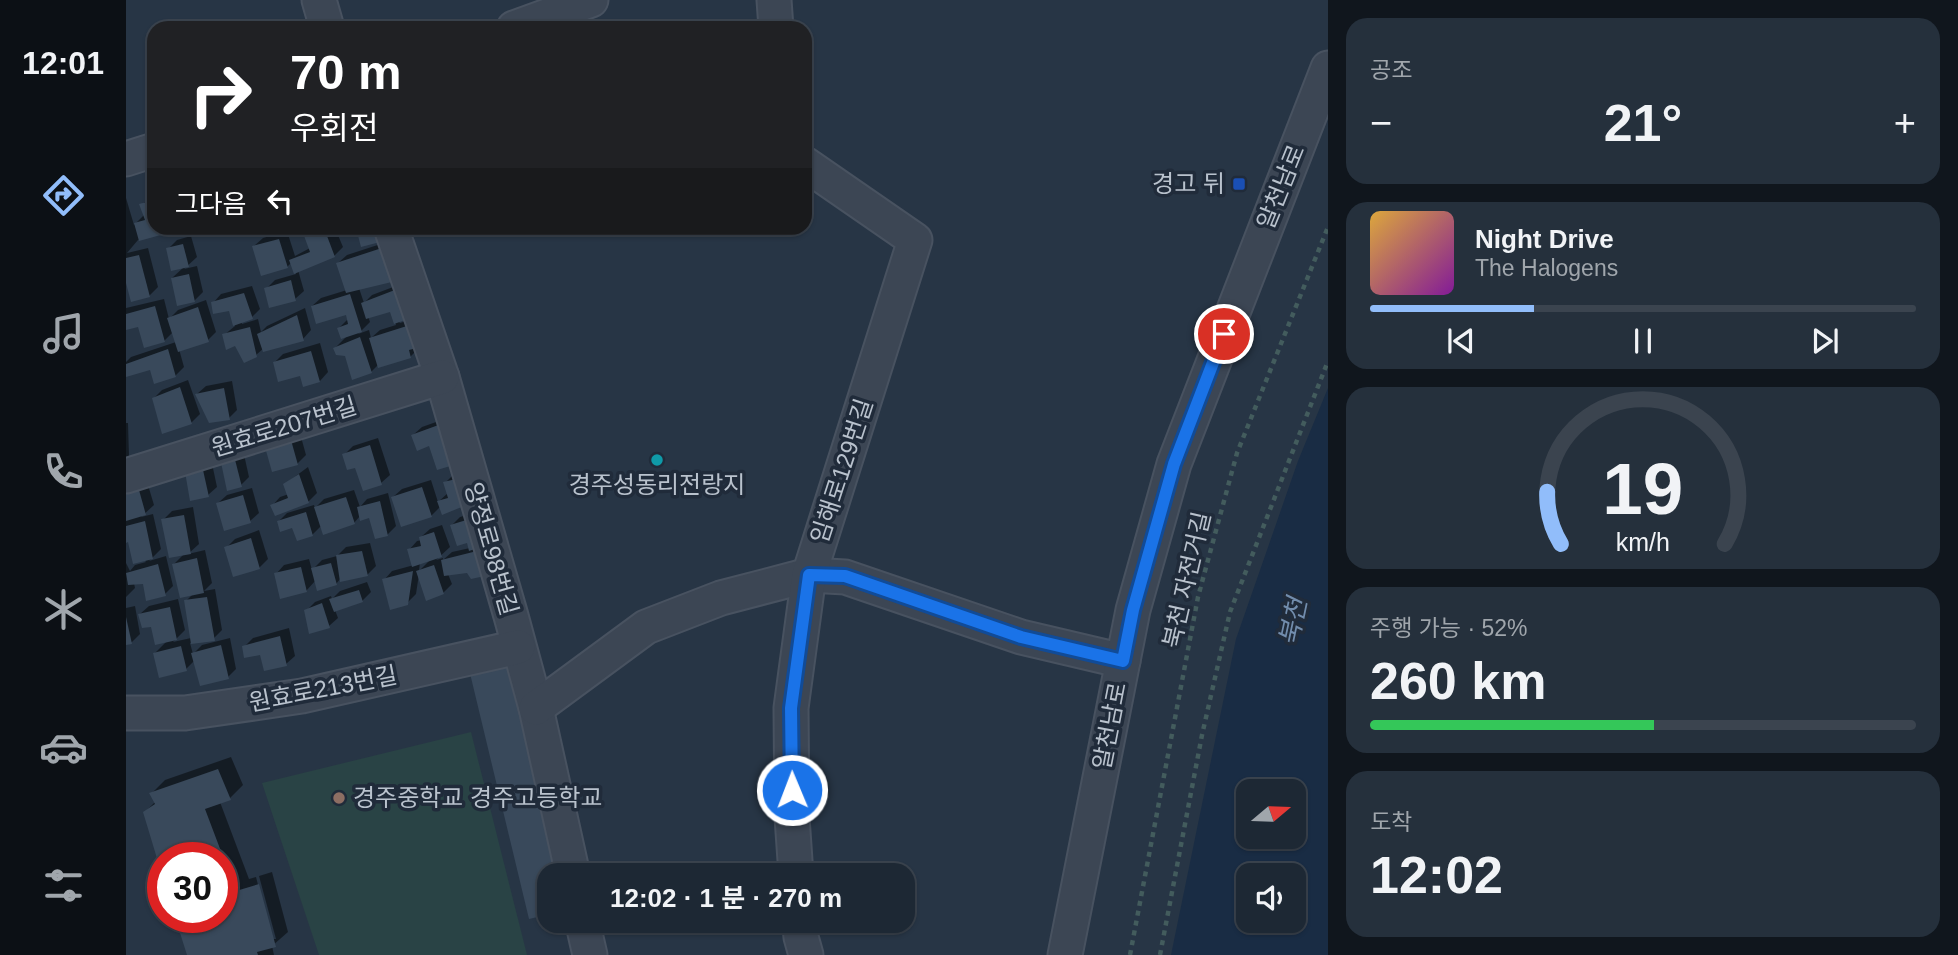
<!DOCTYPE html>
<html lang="ko">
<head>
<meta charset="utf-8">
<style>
	:root { --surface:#1d2834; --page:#25303c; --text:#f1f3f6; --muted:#a0a6ac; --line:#3b444f; --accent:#91bdfa }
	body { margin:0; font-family:Arial,"Noto Sans KR",sans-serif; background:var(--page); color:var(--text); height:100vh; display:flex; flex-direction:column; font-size:26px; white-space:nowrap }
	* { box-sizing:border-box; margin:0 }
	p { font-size:23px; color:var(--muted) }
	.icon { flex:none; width:38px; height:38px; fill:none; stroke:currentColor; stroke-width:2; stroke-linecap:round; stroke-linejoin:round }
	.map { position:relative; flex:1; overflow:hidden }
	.details { display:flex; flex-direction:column; gap:18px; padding:18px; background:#10161d; width:630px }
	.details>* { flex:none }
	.top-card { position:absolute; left:21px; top:21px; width:665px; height:214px; border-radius:21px; box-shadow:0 2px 5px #0004,0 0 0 2px var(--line); background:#202124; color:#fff; overflow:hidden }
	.needle { width:46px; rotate:71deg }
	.fabs { position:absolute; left:1110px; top:779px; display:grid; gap:14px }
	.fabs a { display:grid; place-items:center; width:70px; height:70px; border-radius:14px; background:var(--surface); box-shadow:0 2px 5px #0004,0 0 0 2px var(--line); font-size:35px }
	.speed { position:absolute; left:21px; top:842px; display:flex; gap:14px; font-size:35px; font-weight:700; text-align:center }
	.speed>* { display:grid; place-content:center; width:91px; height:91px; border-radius:50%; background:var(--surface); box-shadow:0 2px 5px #0004,0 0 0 2px var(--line); line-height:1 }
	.speed .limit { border:10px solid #d22; background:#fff; color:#111 }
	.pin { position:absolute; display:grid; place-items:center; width:60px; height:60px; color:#fff; margin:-30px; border:4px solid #fff; border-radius:50%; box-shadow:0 2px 7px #0007 }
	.me { position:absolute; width:77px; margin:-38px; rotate:359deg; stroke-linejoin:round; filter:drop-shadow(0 0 5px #0008) }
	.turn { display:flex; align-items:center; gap:24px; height:147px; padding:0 28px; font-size:32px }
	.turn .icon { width:91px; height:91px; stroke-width:2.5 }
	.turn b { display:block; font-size:49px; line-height:60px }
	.then { display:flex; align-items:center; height:66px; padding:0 28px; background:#0003; gap:14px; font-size:26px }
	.big { font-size:52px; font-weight:700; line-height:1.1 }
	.details .tile { flex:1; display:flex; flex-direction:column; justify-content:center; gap:10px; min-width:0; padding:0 24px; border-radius:21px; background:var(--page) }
	.details .dial { align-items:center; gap:0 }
	.dial svg { height:182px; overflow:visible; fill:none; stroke:var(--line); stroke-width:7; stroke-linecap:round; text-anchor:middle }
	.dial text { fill:var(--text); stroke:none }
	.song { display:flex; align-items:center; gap:21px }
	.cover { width:84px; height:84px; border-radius:10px; background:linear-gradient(135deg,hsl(40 70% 55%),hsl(290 70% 35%)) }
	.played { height:7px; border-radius:4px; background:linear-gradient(90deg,var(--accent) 30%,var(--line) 30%) }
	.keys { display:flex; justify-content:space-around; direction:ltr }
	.heat { display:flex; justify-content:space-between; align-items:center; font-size:38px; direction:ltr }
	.charge { height:10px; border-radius:5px; background:linear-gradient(90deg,#34c759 52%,var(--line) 0) }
	.trip { position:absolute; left:411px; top:863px; width:378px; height:70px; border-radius:21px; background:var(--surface); box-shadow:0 2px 5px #0004,0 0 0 2px var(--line); font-weight:700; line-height:70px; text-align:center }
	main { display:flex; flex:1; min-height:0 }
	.dock { display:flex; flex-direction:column; width:126px; justify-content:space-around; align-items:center; background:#0c1015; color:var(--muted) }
	.dock .icon { width:49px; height:49px }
	.dock .current { color:var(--accent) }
	.dock b { font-size:32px; color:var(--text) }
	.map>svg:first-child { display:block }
	.green { fill:#294345 }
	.water { fill:#192c44; fill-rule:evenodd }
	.shadow { fill:#0007; fill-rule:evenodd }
	.building { fill:#39495b }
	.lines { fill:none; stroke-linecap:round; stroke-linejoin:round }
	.minor-casing { stroke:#485260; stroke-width:37 }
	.path { stroke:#435c5d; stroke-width:4.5; stroke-dasharray:5 5; stroke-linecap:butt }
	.minor { stroke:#3c4654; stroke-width:33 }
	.route-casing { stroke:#114b97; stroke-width:18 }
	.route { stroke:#1a73e8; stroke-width:12 }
	.transit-dot { fill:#1a4fb4; stroke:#202b3a; stroke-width:2.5 }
	.culture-dot { fill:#0f9aa8; stroke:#202b3a; stroke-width:2.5 }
	.education-dot { fill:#8d6e63; stroke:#202b3a; stroke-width:2.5 }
	.labels { text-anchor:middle; stroke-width:7; stroke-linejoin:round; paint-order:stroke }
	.poi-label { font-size:24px; fill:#b9c2cd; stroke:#202b3a; text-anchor:end }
	.street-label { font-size:24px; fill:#b9c2cd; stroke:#202b3a }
	.water-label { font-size:26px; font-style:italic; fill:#728dad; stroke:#202b3a }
</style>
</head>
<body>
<main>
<nav class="dock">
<b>12:01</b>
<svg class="icon current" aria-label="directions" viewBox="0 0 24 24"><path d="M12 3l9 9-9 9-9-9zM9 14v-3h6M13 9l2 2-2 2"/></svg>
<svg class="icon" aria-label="music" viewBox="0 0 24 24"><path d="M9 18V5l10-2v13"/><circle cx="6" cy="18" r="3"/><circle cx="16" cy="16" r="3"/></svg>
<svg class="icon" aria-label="phone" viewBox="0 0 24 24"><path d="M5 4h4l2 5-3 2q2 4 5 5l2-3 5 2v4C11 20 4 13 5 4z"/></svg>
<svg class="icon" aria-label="climate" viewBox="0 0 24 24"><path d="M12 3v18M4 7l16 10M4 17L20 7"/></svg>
<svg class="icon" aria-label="car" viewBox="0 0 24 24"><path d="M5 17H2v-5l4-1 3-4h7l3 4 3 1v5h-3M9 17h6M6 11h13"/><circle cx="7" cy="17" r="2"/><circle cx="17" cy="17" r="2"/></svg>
<svg class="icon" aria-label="filters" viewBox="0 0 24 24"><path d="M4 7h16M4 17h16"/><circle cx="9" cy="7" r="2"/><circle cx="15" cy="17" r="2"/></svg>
</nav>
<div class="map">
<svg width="1202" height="955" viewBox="0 0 1202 955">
	<rect width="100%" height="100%" fill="#273545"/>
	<path class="green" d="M345,732l56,223h-208l-57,-172z"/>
	<path class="water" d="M1202,388v567h-157l65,-316 62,-178zM1122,791h45v45h-45zM1122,875h45v45h-45z"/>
	<g class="shadow">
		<path d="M28,195v33h23l-39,12 -11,13 21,-5 10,39 -9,9 -23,-20v-78l8,27 11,-11 -4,-9z"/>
		<path d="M185,228h24l8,19 -9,9 -36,14 6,21 -9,8 -29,-10 9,-9 21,-6 -4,-12 -5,5 -33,-21 9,-8 24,-7 8,25 15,-8 -5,-15z"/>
		<path d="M65,236l6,21 -13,12 13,-3 6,26 -9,9 -22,-23 13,-12 -17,-17 9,-9z"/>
		<path d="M270,239l-37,49 5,15 8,-8 37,-14 -11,40 2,2 19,-6v31l-9,9 -31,7 -8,8 -36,-24 14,-14 -10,-6 8,-8v-7l-35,-7 9,-8 26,-8 -9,-27 9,-8zM265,310l5,15 -16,5 -9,8 -2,-8 -11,4 12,-12 -2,-6z"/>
		<path d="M126,286l8,23 -8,8 -11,4 1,3 16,-5 3,13 6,-6 38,-18 6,22 -8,9 -39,9 -8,7 -32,-20 11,-9 -4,-17 -18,-6 8,-9z"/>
		<path d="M38,299l5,20 9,-9 28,-10 10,32 -8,8 -29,9 5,18 -9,9 -24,-9 -25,8v-13l5,-5 45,-15 -3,-10 -9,9 -25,-16 -13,4v-21z"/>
		<path d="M194,343l8,29 -8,9 -45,-19 8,-8z"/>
		<path d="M62,380l12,34 -9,9 -37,-25 8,-8z"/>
		<path d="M106,381l5,29 -8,8 -32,-24 9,-8z"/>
		<path d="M327,416l-23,28 -17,-9 9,-8z"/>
		<path d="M0,423h2l1,33 -3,3z"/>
		<path d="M172,426l8,29 -9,9 -24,6z"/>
		<path d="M252,438l12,37 -9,8 -37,-28 9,-9z"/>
		<path d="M115,441l8,36 -8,8 -20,-32z"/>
		<path d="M84,454l7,33 -9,8 -22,-28z"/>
		<path d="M182,467l9,26 -8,8 -33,13 -4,-8 8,-9 9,-3 -4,-10z"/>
		<path d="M328,474l23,20 -36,12 -10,10 -38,-19 9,-8 29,-9 7,22 10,-9 -3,-10z"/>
		<path d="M19,475l9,30 -13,12 12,-3 8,35 -12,12 17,-5 7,30 -8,8 -20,-12 -11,1 1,5 -9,9v-34l4,8 5,-6 11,-3 -17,-22 -3,1v-26z"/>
		<path d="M126,488l7,25 -9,8 -32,-18 9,-8z"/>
		<path d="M228,490l6,17 7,-8 21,-6 8,33 -9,9 -17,-20 -10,1 -6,7 -32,2 -10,10 -34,-13 9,-9 27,-8 1,3 9,-9z"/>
		<path d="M67,507l6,37 -11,10 17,-4 7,33 -8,8 11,-2 7,41 -9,9 -23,4 3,11 9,-9 28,-7 6,31 -8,8 -33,-17 -9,9 -31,-16 12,-12 -27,-27 9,-8 29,-7 7,31 -12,12 18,-4 -5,-37 8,-8 -20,-29 11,-11 -22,-33 9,-9z"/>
		<path d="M355,511v34l-13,26 -20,3 4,10 -9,9 -24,-19 -3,20 -9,9 -23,-23 8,-9 22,-6 -5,-15 8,-9 5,-1 -1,-3 9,-8 12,-4 8,22 -14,13 7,-2v2l9,-8 18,-4 -2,-7 -16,-16 8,-8zM306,558l-13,13 1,-9z"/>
		<path d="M133,530l9,29 -9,9 -33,-20 9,-9z"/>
		<path d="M244,543l6,23 -9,9 -26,3 -5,6 -20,-4 -10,11 -30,-17 8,-9 25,-6 3,11 10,-10 15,-4 9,-9z"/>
		<path d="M241,582l4,10 -9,9 -27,9 3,8 -9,8 -23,-15 9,-9 16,-6 1,3 8,-8z"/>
		<path d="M9,606l5,28 -8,8 -6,1v-35z"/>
		<path d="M163,628l6,28 -9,8 -42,-17 9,-9z"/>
		<path d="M105,757l12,28 -13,13 -10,4 29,77 7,-2 16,62h4l-17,-63 13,-4 16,60 -16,14 2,9h-86l-11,-38h45v-59h-59v13l-18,-59 11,-11 -4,-8 13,-13z"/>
	</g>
	<g class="building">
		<path d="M28,200v28h20l1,3 -36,10 -5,-18 11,-3 -6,-16z"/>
		<path d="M193,228h5l11,29 -41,17 -5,-14 21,-8 -7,-19z"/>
		<path d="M230,228h24l4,13 -23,6z"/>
		<path d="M153,239l9,29 -27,8 -9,-30z"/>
		<path d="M57,244l6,23 -18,4 -5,-23z"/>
		<path d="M262,246l8,35 -50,12 -10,-30z"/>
		<path d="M13,255l11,42 -19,5 -5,-19v-25z"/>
		<path d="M63,274l6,28 -18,4 -6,-28z"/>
		<path d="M165,280l5,21 -27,7 -5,-20z"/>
		<path d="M274,288l11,30 -17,6 -4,-12 -24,7 -5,-16z"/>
		<path d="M118,293l9,26 -20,7 -4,-15 -16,3 -2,-12z"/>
		<path d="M224,294l12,38 -21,7 -4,-11 11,-4 -2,-9 -30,9 -5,-18z"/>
		<path d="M29,306l10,36 -21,6 -6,-21 -12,3v-16z"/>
		<path d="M72,307l11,35 -31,10 -11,-34z"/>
		<path d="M171,315l7,26 -41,11 -6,-18z"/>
		<path d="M284,325l7,23 -8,2 2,8 -33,10 -9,-30z"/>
		<path d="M124,327l7,30 -13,6 -9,-17 -9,4 -4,-16z"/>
		<path d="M234,337l12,36 -20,7 -7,-24 -9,-1 -3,-7z"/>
		<path d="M42,349l8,28 -22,7 -4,-14 -24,7v-13z"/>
		<path d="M185,351l9,31 -17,5 -3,-11 -22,6 -5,-20z"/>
		<path d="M54,387l12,37 -30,10 -10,-36z"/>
		<path d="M98,388l6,32 -21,3 -14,-29z"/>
		<path d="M318,423l13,41 -20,6 -8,-24 -12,5 -6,-16z"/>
		<path d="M163,433l9,32 -26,7 -9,-32z"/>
		<path d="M244,445l12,40 -19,6 -8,-23 -8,2 -5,-16z"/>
		<path d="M106,448l10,39 -15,4 -8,-38z"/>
		<path d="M75,461l8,36 -19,4 -6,-35z"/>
		<path d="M173,474l10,29 -34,13 -5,-11 18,-7 -5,-14z"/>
		<path d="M335,478l8,26 -27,11 -5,-14 11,-3 -5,-16z"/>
		<path d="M11,483l9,32 -20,6v-35z"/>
		<path d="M296,487l10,30 -31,10 -10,-30z"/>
		<path d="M117,495l8,28 -27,8 -8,-28z"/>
		<path d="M220,497l9,27 -32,11 -9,-28z"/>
		<path d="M254,501l8,35 -13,3 -6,-21 -9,3 -3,-14z"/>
		<path d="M180,512l7,24 -16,5 -5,-13 -12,4 -3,-11z"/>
		<path d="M58,515l7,39 -22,4 -8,-39z"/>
		<path d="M347,518l8,29 -12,4 -2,-8 -10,3 -7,-21z"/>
		<path d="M19,521l8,38 -20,5 -5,-22 -2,1v-17z"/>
		<path d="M308,532l8,25 -30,10 -5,-18 14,-3 -2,-9z"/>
		<path d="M125,538l9,31 -27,8 -9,-30z"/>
		<path d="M363,548l5,26 -23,5 -4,-6 -23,3 -3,-16z"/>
		<path d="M236,551l6,25 -28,6 -4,-27z"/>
		<path d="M71,558l7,35 -24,5 -8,-34z"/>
		<path d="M205,563l6,22 -20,6 -6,-23z"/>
		<path d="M32,564l8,32 -20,5 -3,-17 -15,1 -2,-12z"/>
		<path d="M308,565l10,29 -18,7 -10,-30z"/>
		<path d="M175,567l6,25 -27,7 -6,-26z"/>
		<path d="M287,571l-5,34 -18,5 -8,-31z"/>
		<path d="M233,590l4,12 -29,10 -5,-13z"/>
		<path d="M81,597l8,44 -24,3 -7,-44z"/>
		<path d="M196,603l8,25 -21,6 -5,-24z"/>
		<path d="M44,607l7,33 -22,5 -4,-18 -9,1 -4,-14z"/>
		<path d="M0,617l6,27 -6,1z"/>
		<path d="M154,636l7,30 -23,5 -4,-16 -16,3 -2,-12z"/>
		<path d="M95,645l8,34 -29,7 -9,-33z"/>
		<path d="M55,646l6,25 -28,7 -6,-25z"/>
		<path d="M389,650l50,225h-15v39l-21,5 -61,-254z"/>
		<path d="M92,769l13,31 -26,9 31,82 23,-7 17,63 -19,5 1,3h-71l-12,-38h47v-59h-59l-1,17 -19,-63 12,-8 -6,-11z"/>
	</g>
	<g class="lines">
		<g class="minor-casing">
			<g id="minor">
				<path d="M193,0l8,28"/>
				<path d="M648,0l2,28"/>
				<path d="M388,28l77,-28"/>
				<path d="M0,159l28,-9"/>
				<path d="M265,228l51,149 69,239 25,92 37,167"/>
				<path d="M0,476l316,-99"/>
				<path d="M410,708l110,-81 75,-29 88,-23 36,2 176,60 102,24"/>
				<path d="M0,713h59l117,-17 216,-49"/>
				<path d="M670,875l-4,-58 -1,-109 18,-133 106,-335 -110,-76"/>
				<path d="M456,920l8,35"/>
				<path d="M673,920l2,17 5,18"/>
				<path d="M939,955l68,-345 41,-146 154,-396"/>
			</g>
		</g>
		<g class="path">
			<path d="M1004,955l68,-358 39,-144 91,-226"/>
			<path d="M1034,955l42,-220 28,-123 98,-251"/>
		</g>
		<use href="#minor" class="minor"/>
	</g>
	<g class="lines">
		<g class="route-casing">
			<path id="route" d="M666,790l-1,-82 18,-133 36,1 176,61 102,24 10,-51 41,-146 50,-130"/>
		</g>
		<use href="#route" class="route"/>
	</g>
	<rect class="transit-dot" x="1106" y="177" width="14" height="14" rx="3.5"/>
	<circle class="culture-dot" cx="531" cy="460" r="7"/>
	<circle class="education-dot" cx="213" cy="798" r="7"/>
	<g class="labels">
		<g class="poi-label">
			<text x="1099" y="192">경고 뒤</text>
			<text x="531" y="493" text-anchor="middle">경주성동리전랑지</text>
			<text x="227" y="806" text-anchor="start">경주중학교 경주고등학교</text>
		</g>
		<g class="street-label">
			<text transform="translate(1155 187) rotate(-68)" y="8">알천남로</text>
			<text transform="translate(158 427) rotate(-17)" y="8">원효로207번길</text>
			<text transform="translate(716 471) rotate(-72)" y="8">임해로129번길</text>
			<text transform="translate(365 549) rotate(74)" y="8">양정로98번길</text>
			<text transform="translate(1061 580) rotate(-77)" y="8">북천 자전거길</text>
			<text transform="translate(197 689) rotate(-11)" y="8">원효로213번길</text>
			<text transform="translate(984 726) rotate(-79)" y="8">알천남로</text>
		</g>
		<g class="water-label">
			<text transform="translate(1167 622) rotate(-78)" y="9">북천</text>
		</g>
	</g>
</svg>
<div class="fabs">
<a><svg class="needle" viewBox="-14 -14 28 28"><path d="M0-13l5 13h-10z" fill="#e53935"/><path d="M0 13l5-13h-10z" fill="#a0a6ac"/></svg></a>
<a><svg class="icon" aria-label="sound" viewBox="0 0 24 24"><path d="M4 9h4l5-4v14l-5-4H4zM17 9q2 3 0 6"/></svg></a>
</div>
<div class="speed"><div class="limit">30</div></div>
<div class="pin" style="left:1098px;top:334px;background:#d93025"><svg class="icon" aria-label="arrive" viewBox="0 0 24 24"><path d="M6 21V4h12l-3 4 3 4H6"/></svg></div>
<svg class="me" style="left:666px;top:790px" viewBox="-20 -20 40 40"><circle r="17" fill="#1a73e8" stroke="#fff" stroke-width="3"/><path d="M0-11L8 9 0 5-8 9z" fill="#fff"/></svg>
<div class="trip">12:02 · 1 분 · 270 m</div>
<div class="top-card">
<div class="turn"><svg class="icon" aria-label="right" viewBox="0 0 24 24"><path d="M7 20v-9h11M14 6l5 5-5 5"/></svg><div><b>70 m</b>우회전</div></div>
<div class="then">그다음<svg class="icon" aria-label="left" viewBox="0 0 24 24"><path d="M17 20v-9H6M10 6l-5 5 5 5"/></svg></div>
</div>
</div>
<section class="details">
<div class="tile"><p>공조</p>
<div class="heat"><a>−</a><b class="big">21°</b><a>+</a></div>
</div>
<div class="tile">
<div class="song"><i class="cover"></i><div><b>Night Drive</b><p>The Halogens</p></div></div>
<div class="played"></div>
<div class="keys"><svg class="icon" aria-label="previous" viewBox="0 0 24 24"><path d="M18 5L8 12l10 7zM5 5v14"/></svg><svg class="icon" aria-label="pause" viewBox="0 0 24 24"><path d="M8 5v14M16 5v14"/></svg><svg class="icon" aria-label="next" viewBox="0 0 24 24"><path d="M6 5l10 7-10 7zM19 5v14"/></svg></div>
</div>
<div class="tile dial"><svg viewBox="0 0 100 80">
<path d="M14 69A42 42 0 1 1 86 69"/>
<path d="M14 69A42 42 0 0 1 8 46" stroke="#91bdfa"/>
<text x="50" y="56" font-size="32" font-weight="700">19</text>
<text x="50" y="72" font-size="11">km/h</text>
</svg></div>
<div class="tile"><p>주행 가능 · 52%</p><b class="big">260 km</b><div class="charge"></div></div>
<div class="tile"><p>도착</p><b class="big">12:02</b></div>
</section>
</main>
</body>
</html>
